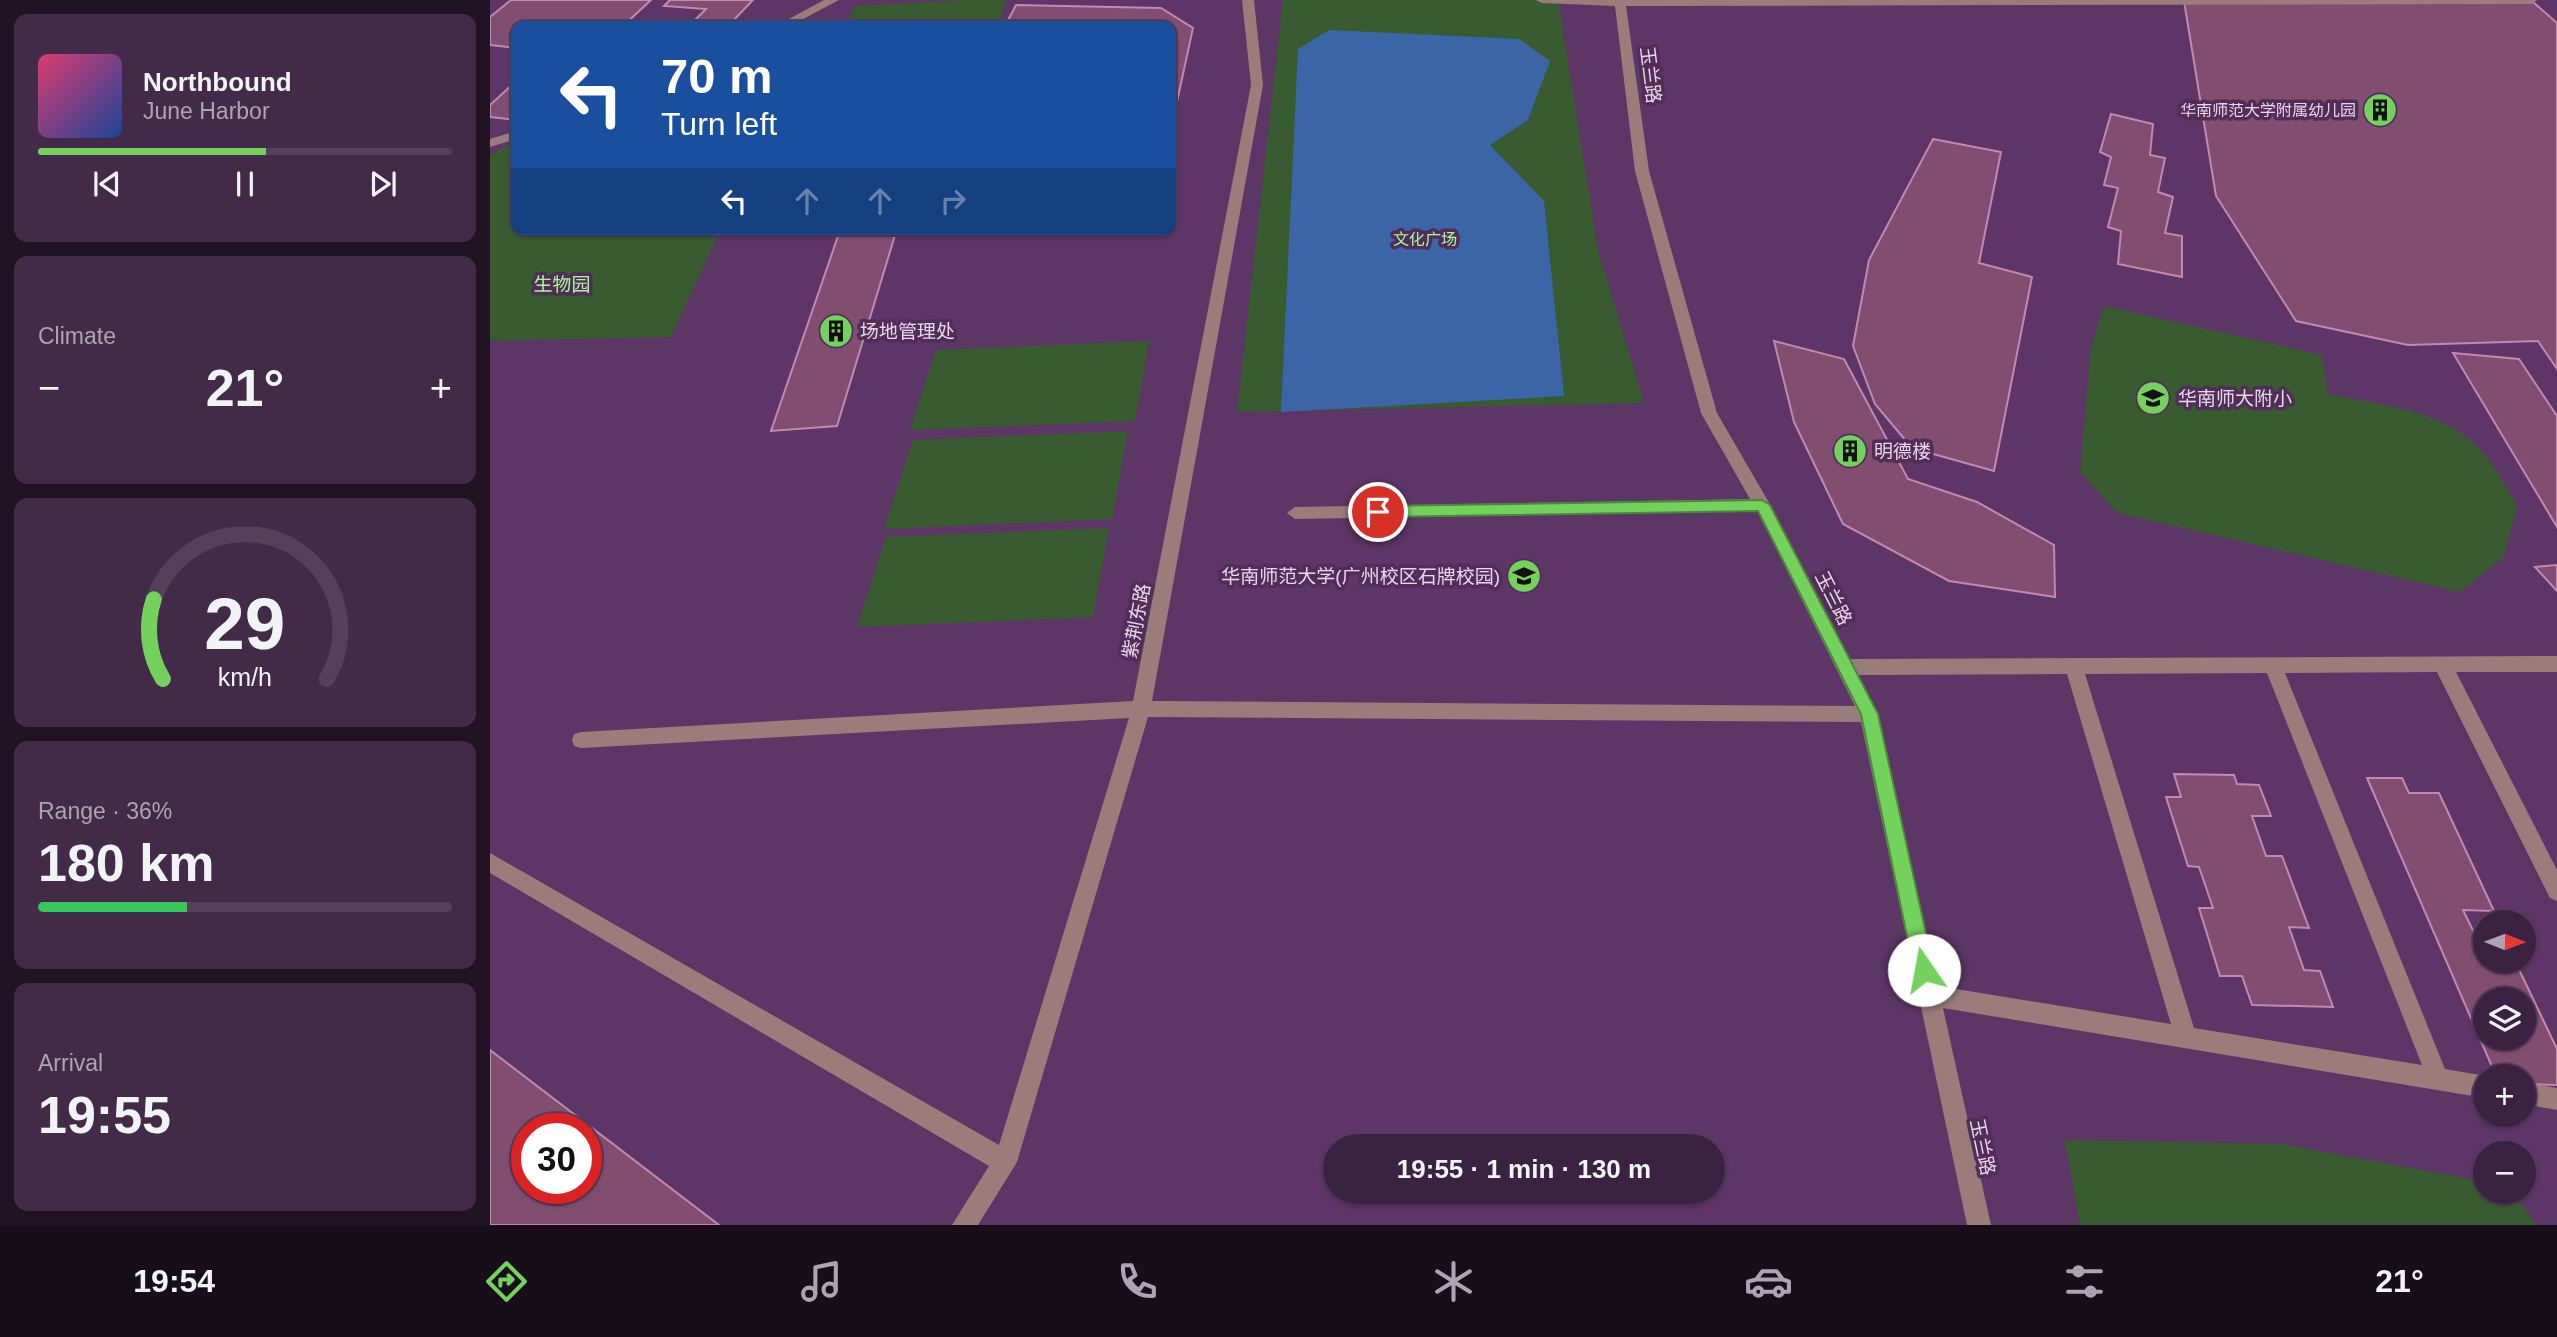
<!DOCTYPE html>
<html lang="en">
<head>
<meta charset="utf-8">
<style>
	:root { --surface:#3c2242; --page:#432a49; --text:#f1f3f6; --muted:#aca4b2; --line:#553f5b; --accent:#73d25c }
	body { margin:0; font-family:Arial,"Noto Sans SC",sans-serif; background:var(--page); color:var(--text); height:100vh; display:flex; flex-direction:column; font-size:26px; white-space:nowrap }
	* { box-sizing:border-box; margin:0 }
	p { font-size:23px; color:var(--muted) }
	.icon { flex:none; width:38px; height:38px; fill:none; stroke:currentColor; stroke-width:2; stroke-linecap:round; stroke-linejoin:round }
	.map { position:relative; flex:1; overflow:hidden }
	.panel { display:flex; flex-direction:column; gap:14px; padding:14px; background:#211324; width:490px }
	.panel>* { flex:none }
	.hud { position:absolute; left:21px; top:21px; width:665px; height:214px; border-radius:14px; box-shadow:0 2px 5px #0004,0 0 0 2px var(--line); background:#1a4fa0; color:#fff; overflow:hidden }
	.needle { width:46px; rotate:91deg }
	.buttons { position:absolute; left:1983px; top:910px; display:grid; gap:14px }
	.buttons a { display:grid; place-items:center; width:63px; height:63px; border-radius:50%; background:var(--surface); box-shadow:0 2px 5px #0004,0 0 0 2px var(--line); font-size:35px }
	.speed { position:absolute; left:21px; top:1113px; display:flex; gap:14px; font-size:35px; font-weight:700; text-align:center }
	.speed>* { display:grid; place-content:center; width:91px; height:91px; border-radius:50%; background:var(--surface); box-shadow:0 2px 5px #0004,0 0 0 2px var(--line); line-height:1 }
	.speed .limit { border:10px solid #d22; background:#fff; color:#111 }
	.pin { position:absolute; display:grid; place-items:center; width:60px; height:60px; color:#fff; margin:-30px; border:4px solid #fff; border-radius:50%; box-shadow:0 2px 7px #0007 }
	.me { position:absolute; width:77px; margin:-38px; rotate:348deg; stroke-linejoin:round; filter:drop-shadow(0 0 5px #0008) }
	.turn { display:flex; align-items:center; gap:24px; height:147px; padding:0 35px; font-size:32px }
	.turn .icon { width:91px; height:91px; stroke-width:2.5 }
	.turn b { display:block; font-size:49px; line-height:60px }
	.lanes { display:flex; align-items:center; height:66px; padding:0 35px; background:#0003; justify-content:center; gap:35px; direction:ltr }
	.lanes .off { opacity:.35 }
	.big { font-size:52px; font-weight:600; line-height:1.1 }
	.panel .widget { flex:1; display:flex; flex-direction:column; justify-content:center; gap:10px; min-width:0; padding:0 24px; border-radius:14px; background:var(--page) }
	.panel .dial { align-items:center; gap:0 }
	.dial svg { height:182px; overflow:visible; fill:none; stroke:var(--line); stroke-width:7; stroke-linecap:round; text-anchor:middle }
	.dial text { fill:var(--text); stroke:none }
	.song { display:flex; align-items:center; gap:21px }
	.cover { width:84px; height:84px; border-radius:10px; background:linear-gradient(135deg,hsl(340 70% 55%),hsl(220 70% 35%)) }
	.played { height:7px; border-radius:4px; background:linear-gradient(90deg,var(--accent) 55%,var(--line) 55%) }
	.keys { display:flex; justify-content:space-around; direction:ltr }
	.heat { display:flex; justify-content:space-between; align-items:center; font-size:38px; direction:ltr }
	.charge { height:10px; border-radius:5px; background:linear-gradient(90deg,#34c759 36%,var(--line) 0) }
	.trip { position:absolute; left:833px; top:1134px; width:402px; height:70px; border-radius:35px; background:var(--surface); box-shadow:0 2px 5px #0004,0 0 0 2px var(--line); font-weight:600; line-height:70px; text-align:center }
	.tabs { display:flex; height:112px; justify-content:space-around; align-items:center; background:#180e1a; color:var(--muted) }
	.tabs .icon { width:49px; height:49px }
	.tabs .current { color:var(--accent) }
	.tabs b { font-size:32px; color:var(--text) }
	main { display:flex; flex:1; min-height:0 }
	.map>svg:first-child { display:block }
	.built { fill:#5d3566; fill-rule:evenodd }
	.green { fill:#385c30 }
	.water { fill:#3c65a7 }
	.building { fill:#814e71; stroke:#c18aae; stroke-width:2; fill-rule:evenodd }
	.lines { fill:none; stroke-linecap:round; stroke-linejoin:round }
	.minor { fill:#9a7c7b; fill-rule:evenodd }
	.route { fill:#73d25c; stroke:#4b883c; stroke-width:2 }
	.labels { text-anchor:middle; stroke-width:7; stroke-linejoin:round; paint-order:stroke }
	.far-poi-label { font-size:16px; fill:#ead5ee; stroke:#502e58; text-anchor:end }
	.far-park-label { font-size:16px; fill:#aaf799; stroke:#502e58 }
	.street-label { font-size:19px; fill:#ead5ee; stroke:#502e58 }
	.park-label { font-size:19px; fill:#aaf799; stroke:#502e58 }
	.poi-label { font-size:19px; fill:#ead5ee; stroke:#502e58; text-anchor:start }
</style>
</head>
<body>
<main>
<section class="panel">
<div class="widget">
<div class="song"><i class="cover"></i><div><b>Northbound</b><p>June Harbor</p></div></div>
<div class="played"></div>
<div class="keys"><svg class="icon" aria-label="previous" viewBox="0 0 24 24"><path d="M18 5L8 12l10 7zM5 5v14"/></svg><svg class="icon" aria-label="pause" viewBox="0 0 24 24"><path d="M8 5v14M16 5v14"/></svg><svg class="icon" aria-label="next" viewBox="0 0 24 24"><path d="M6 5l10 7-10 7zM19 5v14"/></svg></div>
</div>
<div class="widget"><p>Climate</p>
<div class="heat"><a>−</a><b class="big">21°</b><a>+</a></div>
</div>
<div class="widget dial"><svg viewBox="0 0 100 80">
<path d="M14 69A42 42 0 1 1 86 69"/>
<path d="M14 69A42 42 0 0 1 10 34" stroke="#73d25c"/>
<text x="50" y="56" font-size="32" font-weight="700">29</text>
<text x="50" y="72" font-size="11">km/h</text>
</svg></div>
<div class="widget"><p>Range · 36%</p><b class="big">180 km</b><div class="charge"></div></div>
<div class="widget"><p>Arrival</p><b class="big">19:55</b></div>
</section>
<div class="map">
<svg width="2067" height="1225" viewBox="0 0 2067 1225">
	<rect width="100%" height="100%" fill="#502e58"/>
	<path class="built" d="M0,0h2067v1225h-2067zM26,26h655v203h-655zM1995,922h39v39h-39zM1995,999h39v39h-39zM1995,1076h39v39h-39zM37,1129h59v59h-59zM845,1146h378v46h-378zM1995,1153h39v39h-39z"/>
	<g class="green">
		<path d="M478,0h38l-8,26h-152l9,-20z"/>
		<path d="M793,0h275l40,250 46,153 -407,9z"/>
		<path d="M26,141v88h205l-50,108 -181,4v-186z"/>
		<path d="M1614,306l218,49 6,39c52,11 117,15 154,58 14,15 24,36 36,54l-15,52 -43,34 -342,-79 -38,-41 11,-125z"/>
		<path d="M659,341l-14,80 -225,9 26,-80z"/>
		<path d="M638,431l-16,88 -228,10 29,-89z"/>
		<path d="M619,528l-16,89 -236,10 29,-90z"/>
		<path d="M1575,1140l217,4 203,38v10h27l25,33h-457z"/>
	</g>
	<path class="water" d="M839,30l190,9 31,22 -22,59 -38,25 54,56 20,195 -283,16 17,-363z"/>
	<g class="building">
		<path d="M21,0h140l-28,26h-107v22l-26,-3v-28z"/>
		<path d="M180,0h83l-25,26h-39l17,-17 -42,-3z"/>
		<path d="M1694,1h348l25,22v346l-19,-28 -130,4 -112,-24 -80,-125z"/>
		<path d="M526,5l145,3 32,20 -18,83h-4v-85h-166z"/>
		<path d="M26,81v39l-26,-3v-12z"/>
		<path d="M1621,114l42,10 -3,31 15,3 -7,34 15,5 -8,36 17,3v41l-64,-13 3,-33 -13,-4 10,-39 -14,-3 7,-28 -11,-5z"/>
		<path d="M1443,139l68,13 -22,111 53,14 -38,194 -82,-23 -37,-44 -22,-58 16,-86z"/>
		<path d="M406,232l-59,194 -66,5 67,-195z"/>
		<path d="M1284,341l70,18 64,120 69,23 77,43 1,52 -106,-16 -106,-57 -49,-102z"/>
		<path d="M1963,353l66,6 38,57v111z"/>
		<path d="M2067,565v26l-22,-24z"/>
		<path d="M1684,774l60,1 3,9 22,1 12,31h-19l14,40h16l27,72 -20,-1 15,43 16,1 13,36 -81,-2 -10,-29h-22l-21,-68h14l-14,-41 -11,-1 -22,-69h15z"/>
		<path d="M1877,778h35l7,15h30l55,118 -31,-1 18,37h4v14h30l42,88v36l-33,-1v-8h-28zM1995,999h39v39h-39z"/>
		<path d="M0,1050l229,175h-229zM37,1129h59v59h-59z"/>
	</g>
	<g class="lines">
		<g class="minor">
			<path d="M334,0h15l-49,26h-14z"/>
			<path d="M752,0h12l9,85 -111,616 703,5 -98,-195 -462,8 -8,-6 8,-6 455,-8 -49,-86 -66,-242 -20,-165 -73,-3 -6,-3h1001l-5,4 -906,2 23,165 68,242 51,88 82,158 707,-3v16h-101l101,198v31l-7,-3 -113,-226 -152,1 160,396 41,7 -1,22 -542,-90 48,217h-24l-106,-503 -713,-5 -131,445 -39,63h-26l37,-59 -499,-293v-20l509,292 130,-427 -548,30 -7,-2 -2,-6 2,-6 7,-2 552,-31 118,-616zM1777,673l155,392 -228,-37 -109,-354zM1577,674l104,350 -233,-38 -60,-272 -20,-39z"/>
			<path d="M26,131v8l-26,8v-8z"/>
			<path d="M2034,1082l33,6v22l-33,-6z"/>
		</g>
	</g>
	<path class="route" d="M1272,500l8,5 108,209 56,256 -3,6 -7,3 -7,-3 -3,-6 -53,-256 -103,-203 -380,6 -8,-5 8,-6z"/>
	<defs>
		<g id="building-disc" transform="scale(1.75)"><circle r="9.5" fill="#73d25c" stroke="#502e58"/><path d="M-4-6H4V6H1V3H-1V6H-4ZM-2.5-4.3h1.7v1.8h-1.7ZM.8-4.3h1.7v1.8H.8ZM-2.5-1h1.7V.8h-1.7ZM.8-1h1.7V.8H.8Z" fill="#111"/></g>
		<g id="school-disc" transform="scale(1.75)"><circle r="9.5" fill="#73d25c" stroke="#502e58"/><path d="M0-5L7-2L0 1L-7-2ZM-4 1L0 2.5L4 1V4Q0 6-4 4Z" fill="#111"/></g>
		<g id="university-disc" transform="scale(1.75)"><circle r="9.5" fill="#73d25c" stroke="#502e58"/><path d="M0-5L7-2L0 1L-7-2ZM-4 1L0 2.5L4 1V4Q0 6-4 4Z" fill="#111"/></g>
	</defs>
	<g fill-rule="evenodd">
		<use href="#building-disc" x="1890" y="110"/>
		<use href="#building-disc" x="346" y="331"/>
		<use href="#school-disc" x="1663" y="398"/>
		<use href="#building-disc" x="1360" y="451"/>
		<use href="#university-disc" x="1034" y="576"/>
	</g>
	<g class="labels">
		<g class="far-poi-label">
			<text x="1866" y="116">华南师范大学附属幼儿园</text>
		</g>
		<g class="far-park-label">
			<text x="935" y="245">文化广场</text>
		</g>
		<g class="street-label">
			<text transform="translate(1161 75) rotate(83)" y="7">玉兰路</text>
			<text transform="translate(1344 598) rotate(63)" y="7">玉兰路</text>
			<text transform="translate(646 621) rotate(-79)" y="7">紫荆东路</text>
			<text transform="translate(1493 1147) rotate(78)" y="7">玉兰路</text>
		</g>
		<g class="park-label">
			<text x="72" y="291">生物园</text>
		</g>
		<g class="poi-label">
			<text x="370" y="338">场地管理处</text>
			<text x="1688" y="405">华南师大附小</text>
			<text x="1384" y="458">明德楼</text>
			<text x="1010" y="583" text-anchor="end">华南师范大学(广州校区石牌校园)</text>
		</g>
	</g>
</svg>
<div class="buttons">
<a><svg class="needle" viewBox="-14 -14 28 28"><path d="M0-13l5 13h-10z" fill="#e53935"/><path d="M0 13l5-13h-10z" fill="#aca4b2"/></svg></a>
<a><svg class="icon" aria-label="layers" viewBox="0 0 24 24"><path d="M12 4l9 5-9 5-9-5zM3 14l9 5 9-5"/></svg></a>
<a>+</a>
<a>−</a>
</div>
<div class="speed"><div class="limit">30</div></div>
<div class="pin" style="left:888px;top:512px;background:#d93025"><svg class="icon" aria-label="arrive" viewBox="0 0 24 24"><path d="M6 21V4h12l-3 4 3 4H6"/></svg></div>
<svg class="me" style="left:1434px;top:970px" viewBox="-20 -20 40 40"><circle r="19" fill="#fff"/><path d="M0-13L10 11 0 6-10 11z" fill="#73d25c"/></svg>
<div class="trip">19:55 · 1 min · 130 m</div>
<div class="hud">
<div class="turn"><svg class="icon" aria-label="left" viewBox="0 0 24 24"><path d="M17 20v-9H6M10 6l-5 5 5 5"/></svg><div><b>70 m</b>Turn left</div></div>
<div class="lanes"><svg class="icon" aria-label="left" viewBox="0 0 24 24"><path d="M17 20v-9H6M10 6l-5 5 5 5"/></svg><svg class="icon off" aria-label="ahead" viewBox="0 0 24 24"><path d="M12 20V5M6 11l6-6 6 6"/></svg><svg class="icon off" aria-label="ahead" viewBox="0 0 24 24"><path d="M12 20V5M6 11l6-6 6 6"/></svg><svg class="icon off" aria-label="right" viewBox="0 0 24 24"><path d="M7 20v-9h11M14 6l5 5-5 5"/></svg></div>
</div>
</div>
</main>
<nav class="tabs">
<b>19:54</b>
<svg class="icon current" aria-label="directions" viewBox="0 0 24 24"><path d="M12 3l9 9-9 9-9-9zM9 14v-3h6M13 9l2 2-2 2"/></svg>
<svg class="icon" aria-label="music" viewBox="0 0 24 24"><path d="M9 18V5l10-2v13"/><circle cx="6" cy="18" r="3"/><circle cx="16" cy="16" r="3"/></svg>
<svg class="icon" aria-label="phone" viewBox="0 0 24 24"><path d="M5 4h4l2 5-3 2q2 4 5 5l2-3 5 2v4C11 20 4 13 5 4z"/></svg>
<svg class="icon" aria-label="climate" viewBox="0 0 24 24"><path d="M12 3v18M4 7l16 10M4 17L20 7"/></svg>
<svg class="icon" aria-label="car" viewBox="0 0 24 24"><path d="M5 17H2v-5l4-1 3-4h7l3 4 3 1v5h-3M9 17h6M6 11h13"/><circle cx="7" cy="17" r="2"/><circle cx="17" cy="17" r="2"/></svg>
<svg class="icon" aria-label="filters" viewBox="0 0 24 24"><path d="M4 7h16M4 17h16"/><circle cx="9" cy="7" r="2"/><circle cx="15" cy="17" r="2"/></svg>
<b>21°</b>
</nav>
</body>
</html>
